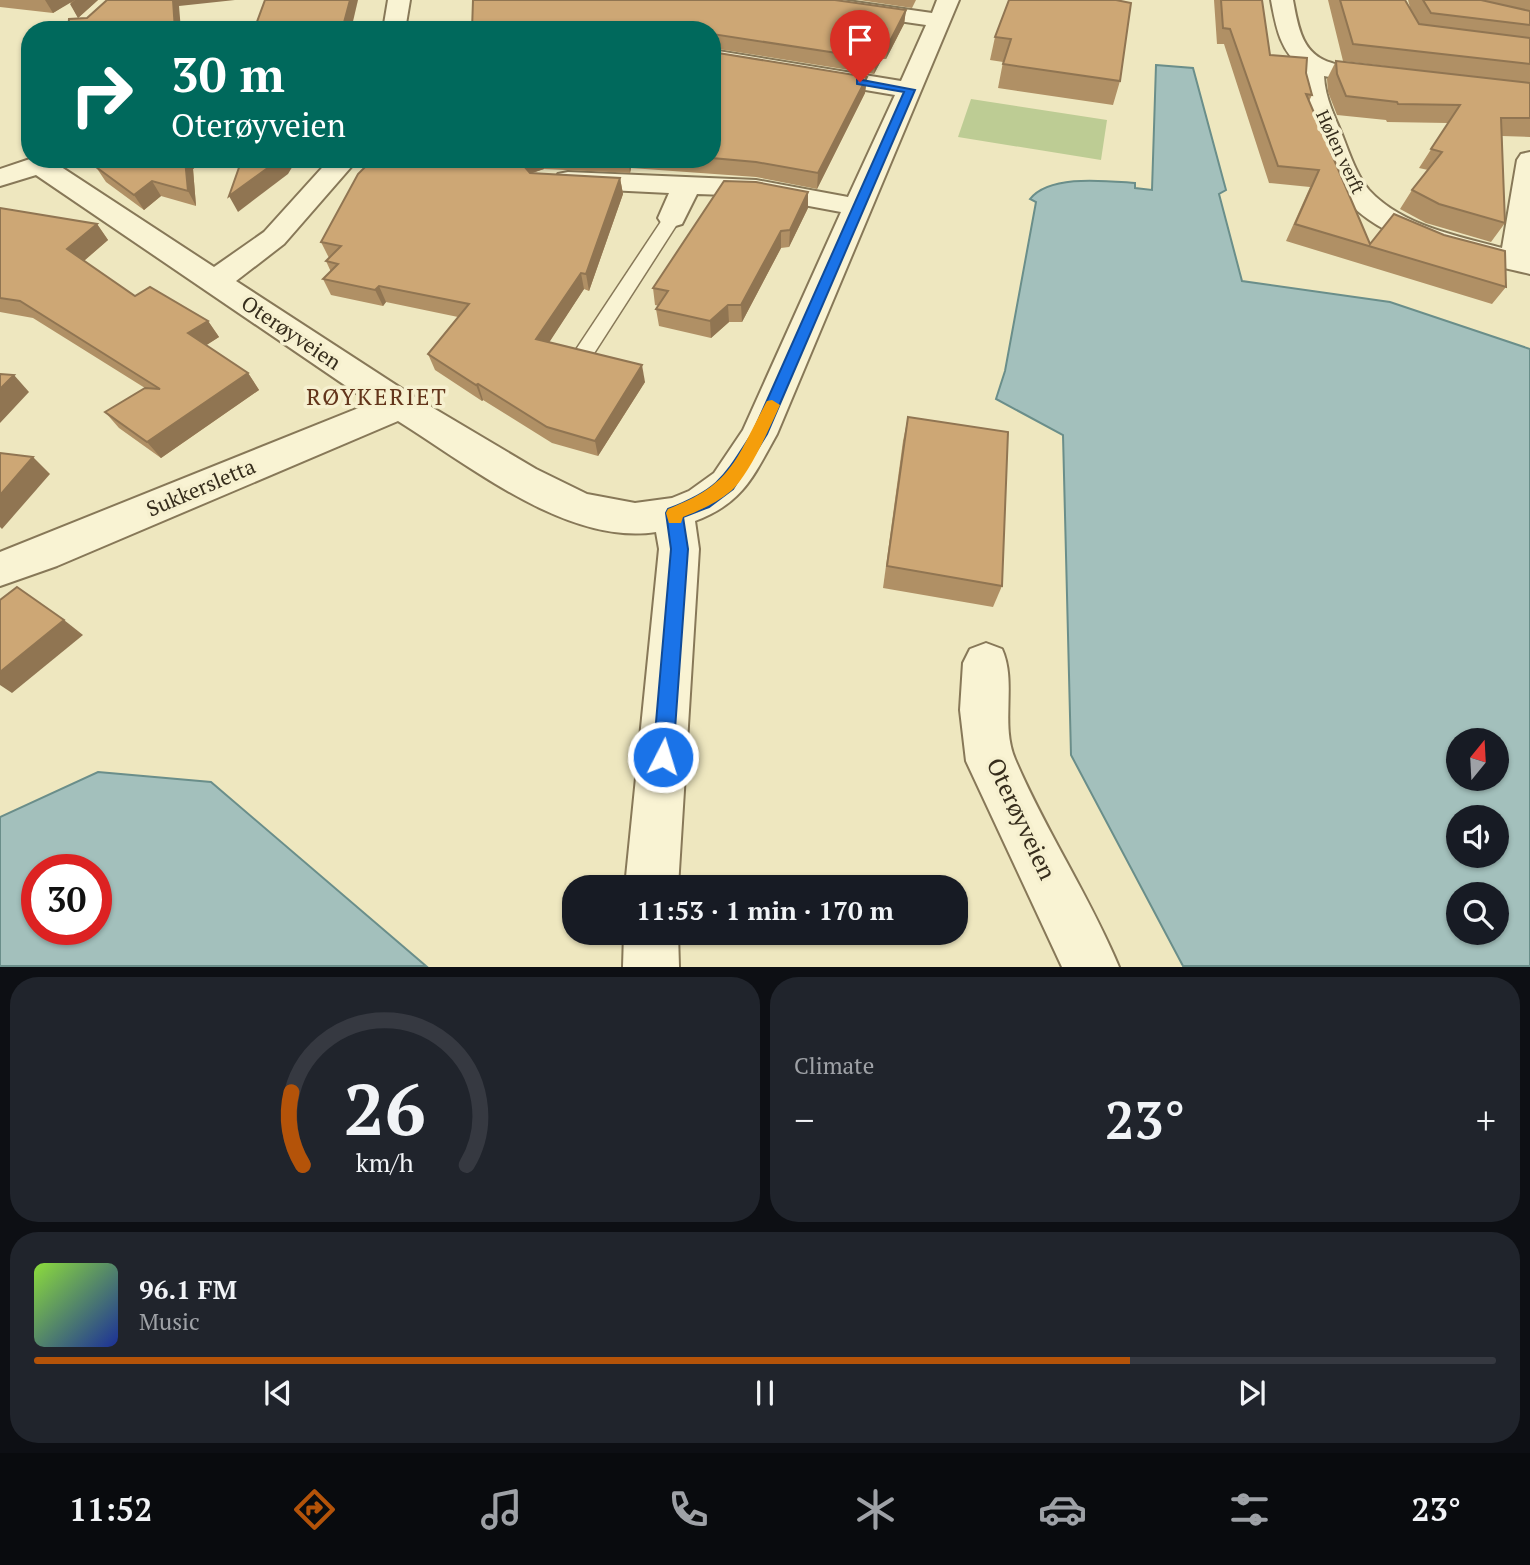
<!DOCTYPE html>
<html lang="en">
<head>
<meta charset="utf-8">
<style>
	:root { --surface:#171b24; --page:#20242c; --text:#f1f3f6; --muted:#9ea1a6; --line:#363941; --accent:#b45309 }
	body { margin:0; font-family:"PT Serif",serif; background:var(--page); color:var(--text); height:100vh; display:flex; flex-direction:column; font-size:26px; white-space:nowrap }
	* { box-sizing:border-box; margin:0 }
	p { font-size:23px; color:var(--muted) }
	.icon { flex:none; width:38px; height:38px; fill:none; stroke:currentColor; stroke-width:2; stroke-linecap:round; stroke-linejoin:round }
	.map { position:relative; height:967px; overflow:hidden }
	.side { display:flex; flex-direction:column; gap:10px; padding:10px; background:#0d0f14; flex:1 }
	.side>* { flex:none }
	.banner { position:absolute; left:21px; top:21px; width:700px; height:147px; border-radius:28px; box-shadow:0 2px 5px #0004; background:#00695c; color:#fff; overflow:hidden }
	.needle { width:46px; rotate:18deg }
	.buttons { position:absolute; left:1446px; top:728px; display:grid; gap:14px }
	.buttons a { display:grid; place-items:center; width:63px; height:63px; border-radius:50%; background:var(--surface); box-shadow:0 2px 5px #0004; font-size:35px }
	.speed { position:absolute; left:21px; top:854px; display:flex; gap:14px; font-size:35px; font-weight:700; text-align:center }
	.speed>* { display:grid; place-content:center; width:91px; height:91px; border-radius:50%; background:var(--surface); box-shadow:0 2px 5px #0004; line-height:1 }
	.speed .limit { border:10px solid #d22; background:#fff; color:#111 }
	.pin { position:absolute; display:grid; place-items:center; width:60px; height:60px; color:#fff; margin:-72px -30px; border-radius:50% 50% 50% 0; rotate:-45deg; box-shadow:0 0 7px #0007 }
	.pin .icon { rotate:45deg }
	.me { position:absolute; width:77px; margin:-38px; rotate:5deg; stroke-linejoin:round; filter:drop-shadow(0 0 5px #0008) }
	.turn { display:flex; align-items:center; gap:24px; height:147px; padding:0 35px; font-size:32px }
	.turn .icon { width:91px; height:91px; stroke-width:2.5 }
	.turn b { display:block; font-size:49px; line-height:60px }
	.big { font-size:52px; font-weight:700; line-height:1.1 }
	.side .widget { flex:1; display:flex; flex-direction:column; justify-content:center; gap:10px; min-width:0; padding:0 24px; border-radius:28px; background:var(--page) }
	.side .dial { align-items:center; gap:0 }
	.dial svg { height:182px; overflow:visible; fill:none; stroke:var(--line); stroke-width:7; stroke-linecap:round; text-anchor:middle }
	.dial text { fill:var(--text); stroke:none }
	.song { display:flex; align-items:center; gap:21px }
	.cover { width:84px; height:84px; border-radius:10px; background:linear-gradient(135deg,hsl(90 70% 55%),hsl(230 70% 35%)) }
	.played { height:7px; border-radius:4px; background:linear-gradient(90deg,var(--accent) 75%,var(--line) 75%) }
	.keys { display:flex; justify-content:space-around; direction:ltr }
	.heat { display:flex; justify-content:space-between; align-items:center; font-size:38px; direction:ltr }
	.side .tiles { flex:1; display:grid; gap:10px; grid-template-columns:1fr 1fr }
	.widget:last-child { grid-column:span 2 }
	.trip { position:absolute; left:562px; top:875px; width:406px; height:70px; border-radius:28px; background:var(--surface); box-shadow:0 2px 5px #0004; font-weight:700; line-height:70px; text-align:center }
	.tabs { display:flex; height:112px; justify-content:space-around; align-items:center; background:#090b0e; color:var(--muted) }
	.tabs .icon { width:49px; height:49px }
	.tabs .on { color:var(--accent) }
	.tabs b { font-size:32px; color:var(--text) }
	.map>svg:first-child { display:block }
	.green { fill:#bdcc94 }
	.water { fill:#a3c0bc; stroke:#6a8e8a; stroke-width:2; fill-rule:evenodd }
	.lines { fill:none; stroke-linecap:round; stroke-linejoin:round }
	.service-casing { stroke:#877858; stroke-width:3 }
	.minor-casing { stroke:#877858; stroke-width:4 }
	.service { fill:#f9f3d3; fill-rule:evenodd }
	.minor { fill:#f9f3d3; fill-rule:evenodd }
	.wall { fill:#b09065 }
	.shaded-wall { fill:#907552 }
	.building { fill:#cda775; stroke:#907552; stroke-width:2 }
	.route { fill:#1a73e8; stroke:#114b97; stroke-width:2 }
	.slow { fill:#f59e0b }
	.labels { text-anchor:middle; stroke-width:7; stroke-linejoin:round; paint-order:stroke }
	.far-street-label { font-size:18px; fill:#362d1c; stroke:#f6f0cf }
	.street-label { font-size:21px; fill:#362d1c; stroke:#f6f0cf }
	.neighbourhood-label { font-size:23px; letter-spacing:2px; fill:#63351b; stroke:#f6f0cf }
	.near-street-label { font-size:24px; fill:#362d1c; stroke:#f6f0cf }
</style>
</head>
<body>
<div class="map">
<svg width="1530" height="967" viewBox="0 0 1530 967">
	<rect width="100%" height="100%" fill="#eee7bf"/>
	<path class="green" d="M971,99l136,21 -6,40 -143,-23z"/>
	<g class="water">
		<path d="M1156,65l37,3 33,122 -7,4 23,87 148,21 140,47v617h-347l-112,-211 -8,-320 -67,-36 9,-28 31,-169 -6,-3c20,-25 76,-18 105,-16v5l17,2zM1458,740h38v39h-38zM1458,817h38v39h-38zM1458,894h38v39h-38z"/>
		<path d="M98,772l113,10 215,184h-426v-149zM37,870h59v59h-59z"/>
	</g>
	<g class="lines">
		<g class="service-casing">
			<path id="service" d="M672,213l9,5 -90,140h-14l-3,-5 3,-5 89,-134z"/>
		</g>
		<g class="minor-casing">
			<g id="minor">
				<path d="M388,0h22l-5,30h-22z"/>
				<path d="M784,0h57l91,13 5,-13h22l-182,434c-24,43 -34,69 -82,87l4,28 -21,338h-53l34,-338 -3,-17c-88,14 -187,-67 -258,-111l-341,145 -57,20v-34l371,-149 -335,-228 -36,11v-17l30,-10h19l165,108 50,-35 66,-73h28l-74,85 -48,37 177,115 123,73 51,25 48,9 37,-5 17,-7 25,-18 29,-43 98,-218 -85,-16 -59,-2 -15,30 -10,3 -10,-3 -4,-6 11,-25 -101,-5 -10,-2 -4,-6 4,-6 10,-2 188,8 92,17 47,-102 -183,-31v-14l189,31 25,-56 -131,-19 -7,-2z"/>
				<path d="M1271,0h22c5,27 9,55 39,63 8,3 15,2 20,9l-4,5 -8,2 -16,-3c1,22 11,41 19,61 7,18 14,39 26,53 33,36 89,46 133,58l15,-88 4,-6 9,-2v122c-53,-13 -145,-29 -181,-72 -18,-22 -27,-51 -37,-77 -6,-18 -18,-39 -8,-56 -24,-17 -28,-42 -33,-69z"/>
				<path d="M986,643l16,6c15,33 -2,75 13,110 30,71 74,136 104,208h-57l-96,-206 -6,-51 3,-47 7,-14z"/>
				<path d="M624,933h54l1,34h-56z"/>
			</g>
		</g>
		<use href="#service" class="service"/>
		<use href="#minor" class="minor"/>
	</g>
	<g class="wall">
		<path d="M0,0h98l-20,18 -8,-16 -17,11 -53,-6z"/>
		<path d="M859,0h57l-4,8z"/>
		<path d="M1009,0l111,81 -7,24 -115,-17 5,-26 -13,-2 5,-23z"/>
		<path d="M1214,0h48l8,55 36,18 6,22 -3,6 61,143 136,43 -14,17 -206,-63 24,-54 -41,-4 -45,-139h-7z"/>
		<path d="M1328,0h77l6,11 -3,-11h122v137l-28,-1 3,87 -14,19 -65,-19 -26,-14 12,-19 16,-20 -9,-2 29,-45 -61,-1 -1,-2 -49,-5 -9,-23 -1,-13 9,-18 164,19 -157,-19z"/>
		<path d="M906,10l-2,14 -18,35h-4l-8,15 -162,-26v-18z"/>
		<path d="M712,52l155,25 -2,16 -48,96 -61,-12 -125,-9 -1,5 -86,-4 -12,4 88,5 3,16 -34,97 -5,-2 -35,53 96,40 -47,74 -46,-13 -69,-43 -1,1 -47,-31 -7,-16 30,-37 -72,-15 -3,4 -52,-11 -8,-16 8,-7 -5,-11 3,-3 -8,-16 52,-83h339z"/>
		<path d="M114,159h91l-12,10 3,37 -35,-10 -17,14 -38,-28 -10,-15z"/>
		<path d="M0,208l97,16 11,16 -24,21 51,35 73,25 11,16 -13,8 42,28 11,17 -98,68 -42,-30 -14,-16 40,-24 -112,-70 -33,-6z"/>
		<path d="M808,208l-19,39 -8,1 -39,74h-13l-18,16 -52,-12 -3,-17 3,-3 -4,-1 -2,-17z"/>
		<path d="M908,417l94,169 -9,21 -110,-19 20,-147z"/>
	</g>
	<g class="shaded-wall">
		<path d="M45,0h30l-22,13z"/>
		<path d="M75,0h23l-20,18 -8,-14z"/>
		<path d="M173,0h62l-56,6 2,24h-6z"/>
		<path d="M350,0h8l-7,30h-9z"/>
		<path d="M906,10l-2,14 -18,35 2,-14z"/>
		<path d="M884,44l-2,15 -8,15 2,-15z"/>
		<path d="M867,77l-2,16 -48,96 1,-16z"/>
		<path d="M185,159h20l-12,10 3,37 -8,-15z"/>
		<path d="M280,159h17l-9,15 -50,38 -9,-16z"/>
		<path d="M527,159h15l2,10 -12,4 -4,8 -4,-15z"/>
		<path d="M628,159h2l1,9 -1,5z"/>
		<path d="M620,178l3,16 -34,97 -3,-17z"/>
		<path d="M152,181l9,15 -17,14 -10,-15z"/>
		<path d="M808,192v16l-19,39 1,-17z"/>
		<path d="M97,224l11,16 -29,25 -12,-16z"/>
		<path d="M781,231v17l-39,74 -1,-17z"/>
		<path d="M581,273l3,16 -43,66 -5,-16z"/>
		<path d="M379,286l7,16 -3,4 -8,-16z"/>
		<path d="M728,305l1,17 -18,16 -1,-17z"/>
		<path d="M208,321l11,16 -20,13 -11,-17z"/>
		<path d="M642,365l3,17 -47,74 -3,-15z"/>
		<path d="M248,373l11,17 -98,68 -14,-16z"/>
		<path d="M14,375l15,17 -29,31v-34z"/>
		<path d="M478,384l5,16 -1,1 -6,-16z"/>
		<path d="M33,457l17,17 -48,55 -2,-2v-32z"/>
		<path d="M64,620l19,15 -71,58 -12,-8v-13z"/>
	</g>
	<g class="building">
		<path d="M107,0h66l2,30h-107l1,-11 18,-1z"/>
		<path d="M265,0h85l-8,30h-88z"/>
		<path d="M473,0h362l71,10 -18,35 -4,-1 -8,15 -164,-25v-4h-240z"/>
		<path d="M1009,0h107l15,3 -11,78 -117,-17 8,-25 -16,-2z"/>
		<path d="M1221,0h41l8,55 37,3 -1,15 6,22 -6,-1 64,150 24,-30 50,21 61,16 1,36 -211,-63 24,-54 -41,-4 -48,-137 -7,-1z"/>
		<path d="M1340,0h65l14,24 111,14v26l-177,-20z"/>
		<path d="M1423,0h58l49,11v14l-99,-12z"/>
		<path d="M712,52l155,25 -49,96 -62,-11 -44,-4z"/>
		<path d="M1336,61l194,22v35h-29l4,105 -66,-19 -27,-14 30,-38 -11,-3 29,-44 -62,-1 -1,-2 -51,-6 -9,-22z"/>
		<path d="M114,159h71l3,32 -36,-10 -18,14 -38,-28z"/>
		<path d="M242,159h38l-51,37z"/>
		<path d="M373,159h154l-3,7 6,7 90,5 -34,96 -5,-1 -45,66 106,26 -47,76 -48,-14 -69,-43 -2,1 -48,-31 41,-50 -90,-18 -4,4 -52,-11 15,-15 -12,-3 15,-15 -20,-4 37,-68z"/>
		<path d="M724,181l32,1 52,10 -18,38 -9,1 -40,74h-13l-18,16 -54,-12 12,-18 -15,-3z"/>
		<path d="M0,208l97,16 -30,25 68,47 15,-9 58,34 -20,12 60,40 -101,69 -42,-30 40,-24 15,1 -140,-88 -20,-3z"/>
		<path d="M0,374l14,1 -14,14z"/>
		<path d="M908,417l100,15 -6,154 -115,-20z"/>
		<path d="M0,453l33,4 -33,38z"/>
		<path d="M17,587l47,33 -64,52v-72z"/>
	</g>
	<path class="route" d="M857,79l58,11 -148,344 -34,55 -24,18 -26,10 5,32 -15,208 -3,7 -7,3 -7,-3 -3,-7 18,-208 -5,-36 2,-4c52,-20 56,-32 85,-77l151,-340 -47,-8z"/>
	<path class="slow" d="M772,400l8,5c-10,22 -31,70 -49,86 -15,12 -30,19 -48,26l-2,6h-12l-3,-10 2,-4c66,-25 68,-51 99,-108z"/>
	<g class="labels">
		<g class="far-street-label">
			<text transform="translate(1340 152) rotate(65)" y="6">Hølen verft</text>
		</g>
		<g class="street-label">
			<text transform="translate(291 333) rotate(34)" y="7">Oterøyveien</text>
			<text transform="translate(201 488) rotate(-23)" y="7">Sukkersletta</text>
		</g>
		<g class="neighbourhood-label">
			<text x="377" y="405">RØYKERIET</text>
		</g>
		<g class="near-street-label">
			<text transform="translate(1021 819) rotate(65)" y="8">Oterøyveien</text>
		</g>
	</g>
</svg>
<div class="buttons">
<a><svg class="needle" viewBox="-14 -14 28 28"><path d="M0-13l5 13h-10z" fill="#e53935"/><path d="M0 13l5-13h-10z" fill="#9ea1a6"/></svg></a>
<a><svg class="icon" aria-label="sound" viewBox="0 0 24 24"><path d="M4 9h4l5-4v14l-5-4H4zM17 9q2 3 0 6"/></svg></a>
<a><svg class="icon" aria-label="search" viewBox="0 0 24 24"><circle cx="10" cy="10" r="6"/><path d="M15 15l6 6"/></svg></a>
</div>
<div class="speed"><div class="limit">30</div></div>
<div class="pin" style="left:860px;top:82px;background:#d93025"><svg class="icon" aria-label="arrive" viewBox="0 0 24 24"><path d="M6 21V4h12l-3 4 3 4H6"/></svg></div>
<svg class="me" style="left:663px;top:757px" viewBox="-20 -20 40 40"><circle r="17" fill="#1a73e8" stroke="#fff" stroke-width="3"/><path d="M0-11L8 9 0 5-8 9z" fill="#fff"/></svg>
<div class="trip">11:53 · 1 min · 170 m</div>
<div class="banner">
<div class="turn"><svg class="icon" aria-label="right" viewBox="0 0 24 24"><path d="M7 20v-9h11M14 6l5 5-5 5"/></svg><div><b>30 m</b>Oterøyveien</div></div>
</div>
</div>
<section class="side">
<div class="tiles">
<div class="widget dial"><svg viewBox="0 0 100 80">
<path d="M14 69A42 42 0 1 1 86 69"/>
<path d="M14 69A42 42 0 0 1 9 37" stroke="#b45309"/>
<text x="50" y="56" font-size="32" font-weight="700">26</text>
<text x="50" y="72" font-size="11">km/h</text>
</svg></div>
<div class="widget"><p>Climate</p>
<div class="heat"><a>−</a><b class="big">23°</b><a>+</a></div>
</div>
<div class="widget">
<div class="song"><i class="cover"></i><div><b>96.1 FM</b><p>Music</p></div></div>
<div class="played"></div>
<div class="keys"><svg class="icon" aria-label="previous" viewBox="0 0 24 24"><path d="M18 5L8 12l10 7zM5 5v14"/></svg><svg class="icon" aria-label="pause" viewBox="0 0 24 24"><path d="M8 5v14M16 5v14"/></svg><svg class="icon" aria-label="next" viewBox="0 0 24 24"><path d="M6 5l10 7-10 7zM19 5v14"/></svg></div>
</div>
</div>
</section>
<nav class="tabs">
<b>11:52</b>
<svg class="icon on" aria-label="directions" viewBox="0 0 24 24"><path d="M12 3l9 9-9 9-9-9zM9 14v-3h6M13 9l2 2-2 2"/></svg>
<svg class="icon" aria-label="music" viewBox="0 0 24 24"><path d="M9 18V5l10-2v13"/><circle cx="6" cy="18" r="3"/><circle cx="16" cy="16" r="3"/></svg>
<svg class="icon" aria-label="phone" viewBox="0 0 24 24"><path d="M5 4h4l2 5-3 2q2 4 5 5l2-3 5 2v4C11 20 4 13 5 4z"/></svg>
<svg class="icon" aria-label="climate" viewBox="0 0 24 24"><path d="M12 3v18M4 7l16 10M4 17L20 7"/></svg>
<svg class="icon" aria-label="car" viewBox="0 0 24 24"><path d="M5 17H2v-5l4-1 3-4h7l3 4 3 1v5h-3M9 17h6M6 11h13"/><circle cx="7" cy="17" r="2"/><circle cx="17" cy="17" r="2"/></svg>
<svg class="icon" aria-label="filters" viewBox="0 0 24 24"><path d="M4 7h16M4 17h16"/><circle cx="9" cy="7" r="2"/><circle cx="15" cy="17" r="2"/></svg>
<b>23°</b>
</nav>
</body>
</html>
